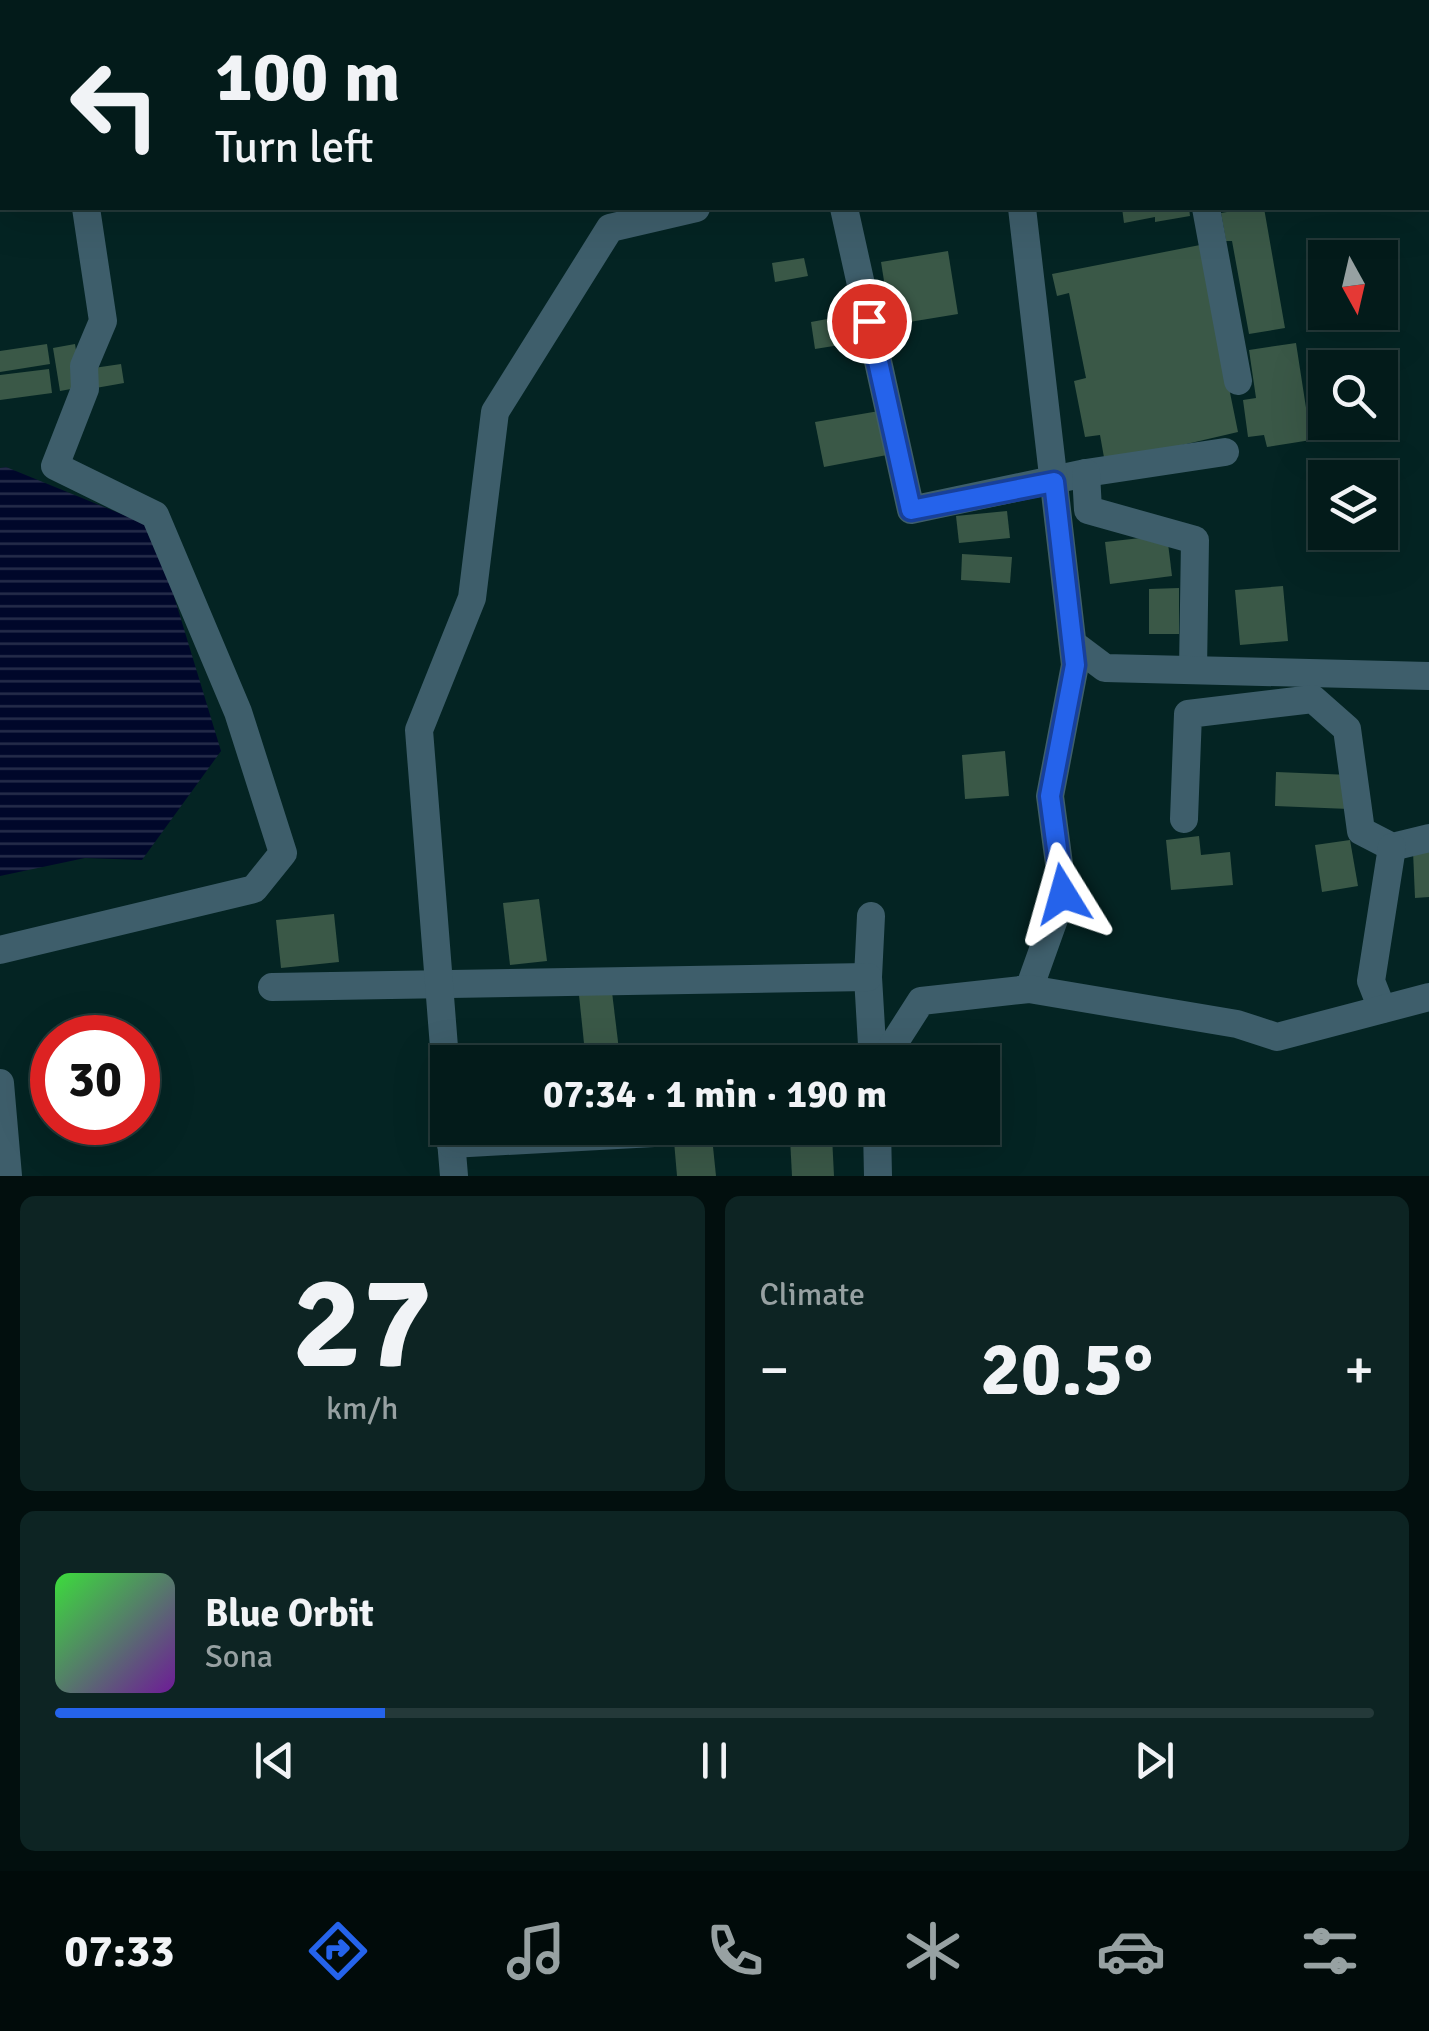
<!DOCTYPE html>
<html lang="en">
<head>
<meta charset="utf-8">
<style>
	:root { --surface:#031b1a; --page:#0d2423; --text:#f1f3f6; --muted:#97a1a2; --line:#243939; --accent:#2563eb }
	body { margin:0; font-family:Signika,sans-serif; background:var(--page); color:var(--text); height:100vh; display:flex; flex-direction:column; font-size:38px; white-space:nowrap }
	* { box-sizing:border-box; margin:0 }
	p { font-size:32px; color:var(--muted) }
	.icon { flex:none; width:55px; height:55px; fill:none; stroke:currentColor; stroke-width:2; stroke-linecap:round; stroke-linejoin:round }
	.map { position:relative; height:1176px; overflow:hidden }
	.sheet { display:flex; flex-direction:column; gap:20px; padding:20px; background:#020f0e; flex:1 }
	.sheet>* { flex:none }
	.banner { position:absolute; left:0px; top:0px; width:1430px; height:210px; box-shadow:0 10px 40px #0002,0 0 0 2px var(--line); background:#031b1a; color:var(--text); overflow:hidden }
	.needle { width:65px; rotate:172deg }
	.fabs { position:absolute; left:1308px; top:240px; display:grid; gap:20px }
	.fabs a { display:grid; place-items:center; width:90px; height:90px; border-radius:0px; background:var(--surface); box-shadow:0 10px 40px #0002,0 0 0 2px var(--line); font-size:50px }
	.speed { position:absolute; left:30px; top:1015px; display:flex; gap:20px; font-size:50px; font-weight:700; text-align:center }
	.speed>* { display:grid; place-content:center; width:130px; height:130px; border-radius:50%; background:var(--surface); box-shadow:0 10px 40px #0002,0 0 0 2px var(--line); line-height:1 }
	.speed .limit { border:15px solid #d22; background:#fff; color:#111 }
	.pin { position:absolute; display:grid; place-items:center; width:85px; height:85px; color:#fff; margin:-42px; border:5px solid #fff; border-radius:50%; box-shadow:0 2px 10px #0007 }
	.me { position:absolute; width:110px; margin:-55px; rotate:352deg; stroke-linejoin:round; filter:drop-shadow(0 0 8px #0008) }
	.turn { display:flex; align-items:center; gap:35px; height:210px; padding:0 50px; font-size:45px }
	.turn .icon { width:130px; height:130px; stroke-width:2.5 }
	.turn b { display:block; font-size:70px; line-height:85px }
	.big { font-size:75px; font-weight:700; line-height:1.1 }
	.sheet .tile { flex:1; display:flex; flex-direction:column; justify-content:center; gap:15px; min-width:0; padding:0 35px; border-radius:15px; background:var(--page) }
	.sheet .dial { align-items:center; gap:0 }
	.dial b { font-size:130px; line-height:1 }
	.song { display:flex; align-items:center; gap:30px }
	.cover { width:120px; height:120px; border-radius:15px; background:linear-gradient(135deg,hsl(120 70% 55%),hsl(280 70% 35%)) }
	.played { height:10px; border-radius:5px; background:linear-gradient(90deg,var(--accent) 25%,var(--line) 25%) }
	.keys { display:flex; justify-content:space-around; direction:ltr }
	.heat { display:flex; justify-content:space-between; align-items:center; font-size:55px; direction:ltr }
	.sheet .tiles { flex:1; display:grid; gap:20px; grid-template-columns:1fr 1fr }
	.tile:last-child { grid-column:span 2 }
	.trip { position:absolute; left:430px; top:1045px; width:570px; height:100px; border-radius:0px; background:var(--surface); box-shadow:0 10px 40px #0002,0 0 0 2px var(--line); font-weight:700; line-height:100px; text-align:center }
	.menu { display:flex; height:160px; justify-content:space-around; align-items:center; background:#010b0a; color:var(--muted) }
	.menu .icon { width:70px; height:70px }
	.menu .selected { color:var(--accent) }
	.menu b { font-size:45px; color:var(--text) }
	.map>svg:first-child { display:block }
	.water { fill:url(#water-rules) }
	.building { fill:#3a5847 }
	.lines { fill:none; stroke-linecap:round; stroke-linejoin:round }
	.street { stroke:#3e5e6b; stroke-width:28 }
	.route-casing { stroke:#184099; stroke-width:25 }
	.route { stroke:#2563eb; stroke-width:18 }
</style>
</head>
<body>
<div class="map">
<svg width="1429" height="1176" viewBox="0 0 1429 1176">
	<defs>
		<pattern id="water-rules" width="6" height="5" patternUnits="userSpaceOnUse" patternTransform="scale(2.5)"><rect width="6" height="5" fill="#00072a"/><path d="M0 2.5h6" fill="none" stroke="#252c4a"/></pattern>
	</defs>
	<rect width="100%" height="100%" fill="#042423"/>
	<path class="water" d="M6,467l147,60 68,224 -79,109 -57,-2 -85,18v-408z"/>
	<g class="building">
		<path d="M1122,208h67l1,8 -35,6v-5l-31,6z"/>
		<path d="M1251,208h13l21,120 -36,6 -17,-93h-6l-5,-28z"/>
		<path d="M1200,245l38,187 -133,31 -5,-28 -15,2 -11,-56 12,-3 -17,-85 -12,3 -5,-22z"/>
		<path d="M948,251l10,63 -67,11 -10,-63z"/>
		<path d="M804,258l4,18 -33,6 -3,-19z"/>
		<path d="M860,313l5,28 -50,8 -4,-27z"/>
		<path d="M1296,343l15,97 -44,7 -3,-12 -16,2 -5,-37 13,-2 -7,-48z"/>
		<path d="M47,344l3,20 -50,8v-21z"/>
		<path d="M75,344l7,43 -22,4 -7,-43z"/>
		<path d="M121,364l3,19 -34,6 -3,-20z"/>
		<path d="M49,369l3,24 -52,7v-25z"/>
		<path d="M879,411l8,44 -63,12 -9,-45z"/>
		<path d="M1007,511l3,27 -51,5 -3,-27z"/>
		<path d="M1167,535l5,41 -62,8 -5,-42z"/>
		<path d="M962,554l50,3 -2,26 -49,-3z"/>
		<path d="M1283,586l5,55 -48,4 -5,-55z"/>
		<path d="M1179,588v46h-30v-45z"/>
		<path d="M1005,751l4,45 -44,3 -3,-44z"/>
		<path d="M1276,772l75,3 -2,34 -74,-3z"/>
		<path d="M1199,836l2,19 29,-3 3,33 -62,5 -5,-50z"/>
		<path d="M1350,840l8,46 -36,6 -7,-47z"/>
		<path d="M1429,850v47l-14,1 -2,-47z"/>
		<path d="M539,899l8,62 -37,4 -7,-62z"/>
		<path d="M334,914l5,48 -58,6 -5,-48z"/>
		<path d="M612,992l7,58 -34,3 -6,-58z"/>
		<path d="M832,1136l2,40h-42l-2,-38z"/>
		<path d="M712,1137l4,39h-39l-3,-35z"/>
	</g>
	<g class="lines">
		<g class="street">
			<path d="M57,0v2"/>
			<path d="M908,0v2"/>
			<path d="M709,2l13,-2"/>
			<path d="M1428,31h1"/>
			<path d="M0,138h2"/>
			<path d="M844,208l67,302 175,-37 139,-21"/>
			<path d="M1022,208l53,457 -25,131 13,98 -34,95"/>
			<path d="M1206,208l32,173"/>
			<path d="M1086,473l2,37 107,30 -2,130"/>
			<path d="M1073,644l32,24 324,8"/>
			<path d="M1184,819l4,-105 125,-15 34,30 14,102 31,16 37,-9"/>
			<path d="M871,916l-3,61 5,85"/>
			<path d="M0,950l254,-61 29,-36 -45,-141 -83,-197 -100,-49 30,-77 -1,-23 19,-45 -17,-113"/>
			<path d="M272,987l596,-10"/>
			<path d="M1382,1009l-11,-28 21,-134"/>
			<path d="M882,1062l39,-61 108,-12 208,35 40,13 152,-40"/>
			<path d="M0,1083l8,93"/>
			<path d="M448,1098l-29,-368 53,-132 23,-186 115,-184 86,-20"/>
			<path d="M450,1128l4,48"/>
			<path d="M877,1128l1,48"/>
			<path d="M451,1144l295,-16"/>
		</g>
	</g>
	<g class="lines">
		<g class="route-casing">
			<path id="route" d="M869,321l42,189 143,-28 21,183 -25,131 13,98"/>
		</g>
		<use href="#route" class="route"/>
	</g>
</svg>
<div class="fabs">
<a><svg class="needle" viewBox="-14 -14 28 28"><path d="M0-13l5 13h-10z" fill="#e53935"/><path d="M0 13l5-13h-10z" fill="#97a1a2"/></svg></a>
<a><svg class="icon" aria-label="search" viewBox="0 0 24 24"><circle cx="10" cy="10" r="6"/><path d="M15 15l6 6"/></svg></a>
<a><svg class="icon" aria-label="layers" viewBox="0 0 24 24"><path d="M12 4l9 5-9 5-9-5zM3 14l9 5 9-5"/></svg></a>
</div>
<div class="speed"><div class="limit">30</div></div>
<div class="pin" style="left:869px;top:321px;background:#d93025"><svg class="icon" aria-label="arrive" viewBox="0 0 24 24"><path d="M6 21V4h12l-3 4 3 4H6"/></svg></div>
<svg class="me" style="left:1063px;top:894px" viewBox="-20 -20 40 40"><path d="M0-17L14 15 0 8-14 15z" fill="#2563eb" stroke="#fff" stroke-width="4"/></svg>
<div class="trip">07:34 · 1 min · 190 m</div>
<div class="banner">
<div class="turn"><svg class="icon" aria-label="left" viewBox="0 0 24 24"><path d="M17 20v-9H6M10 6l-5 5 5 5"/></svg><div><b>100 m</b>Turn left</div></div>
</div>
</div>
<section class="sheet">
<div class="tiles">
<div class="tile dial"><b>27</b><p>km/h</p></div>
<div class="tile"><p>Climate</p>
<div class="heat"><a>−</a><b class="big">20.5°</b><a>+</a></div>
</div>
<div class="tile">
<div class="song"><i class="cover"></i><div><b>Blue Orbit</b><p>Sona</p></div></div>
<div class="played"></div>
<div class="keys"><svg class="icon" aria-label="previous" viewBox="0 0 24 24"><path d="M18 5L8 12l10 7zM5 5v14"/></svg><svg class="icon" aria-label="pause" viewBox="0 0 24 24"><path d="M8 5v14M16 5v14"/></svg><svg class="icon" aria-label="next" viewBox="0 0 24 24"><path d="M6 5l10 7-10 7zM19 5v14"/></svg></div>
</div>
</div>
</section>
<nav class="menu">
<b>07:33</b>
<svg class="icon selected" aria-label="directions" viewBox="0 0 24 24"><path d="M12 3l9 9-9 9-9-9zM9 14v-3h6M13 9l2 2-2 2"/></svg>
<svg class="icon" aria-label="music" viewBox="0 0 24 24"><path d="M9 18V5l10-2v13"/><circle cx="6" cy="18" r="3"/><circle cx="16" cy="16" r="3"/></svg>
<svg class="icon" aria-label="phone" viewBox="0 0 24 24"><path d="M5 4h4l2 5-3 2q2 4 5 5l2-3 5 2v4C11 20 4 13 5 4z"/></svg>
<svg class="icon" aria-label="climate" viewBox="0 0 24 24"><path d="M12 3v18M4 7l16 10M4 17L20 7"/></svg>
<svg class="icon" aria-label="car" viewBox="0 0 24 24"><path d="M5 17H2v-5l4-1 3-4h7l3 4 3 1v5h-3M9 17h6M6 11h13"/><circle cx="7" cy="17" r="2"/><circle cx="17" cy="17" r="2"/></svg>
<svg class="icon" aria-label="filters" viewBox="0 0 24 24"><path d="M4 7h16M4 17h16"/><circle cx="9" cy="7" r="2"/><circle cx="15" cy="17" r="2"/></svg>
</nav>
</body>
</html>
